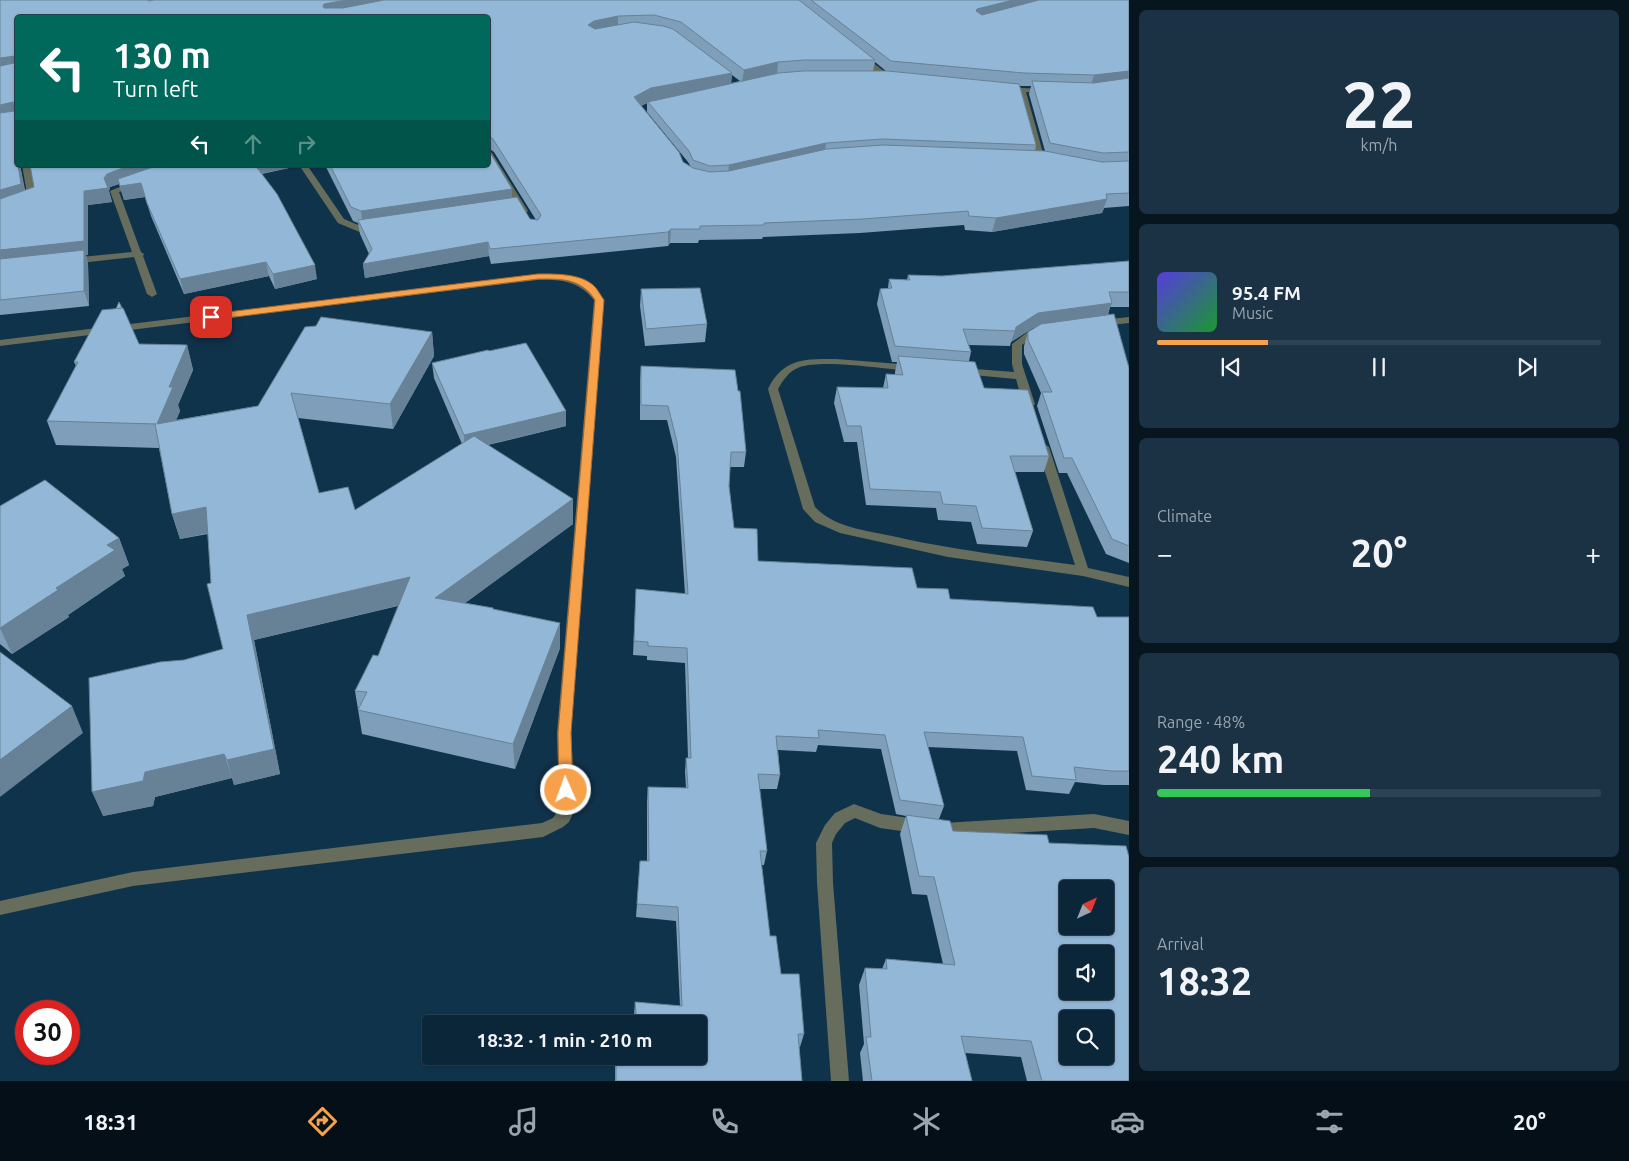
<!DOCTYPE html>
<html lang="en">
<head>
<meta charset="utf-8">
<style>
	:root { --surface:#0c2639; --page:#1a3244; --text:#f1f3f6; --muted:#9aa5ae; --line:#2c4353; --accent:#f7a14a }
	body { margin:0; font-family:Ubuntu,sans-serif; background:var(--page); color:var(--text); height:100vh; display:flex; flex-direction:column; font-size:19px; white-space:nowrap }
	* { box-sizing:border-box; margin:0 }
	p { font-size:16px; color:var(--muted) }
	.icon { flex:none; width:28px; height:28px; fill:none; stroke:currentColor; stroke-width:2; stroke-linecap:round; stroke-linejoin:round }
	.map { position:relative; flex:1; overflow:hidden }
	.drawer { display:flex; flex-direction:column; gap:10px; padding:10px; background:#07151f; width:500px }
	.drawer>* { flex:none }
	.banner { position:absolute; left:15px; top:15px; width:475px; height:152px; border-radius:5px; box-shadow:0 1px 4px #0004,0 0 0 1px var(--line); background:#00695c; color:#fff; overflow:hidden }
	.needle { width:32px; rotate:43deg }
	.fabs { position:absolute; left:1059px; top:880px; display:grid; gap:10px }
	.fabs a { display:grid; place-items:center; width:55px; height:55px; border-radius:5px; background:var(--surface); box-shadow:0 1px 4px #0004,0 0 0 1px var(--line); font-size:25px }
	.speed { position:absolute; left:15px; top:1000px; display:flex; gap:10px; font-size:25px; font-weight:700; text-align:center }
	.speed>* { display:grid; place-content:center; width:65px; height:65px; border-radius:50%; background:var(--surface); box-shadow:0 1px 4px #0004,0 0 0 1px var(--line); line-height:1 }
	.speed .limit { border:8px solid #d22; background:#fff; color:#111 }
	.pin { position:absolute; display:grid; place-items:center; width:42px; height:42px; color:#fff; margin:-21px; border-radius:10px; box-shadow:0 2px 8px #0006 }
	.me { position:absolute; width:55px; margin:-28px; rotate:358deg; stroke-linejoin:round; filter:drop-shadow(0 0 4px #0008) }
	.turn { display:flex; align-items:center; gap:18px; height:105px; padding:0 15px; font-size:22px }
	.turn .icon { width:65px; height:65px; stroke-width:2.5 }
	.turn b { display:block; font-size:35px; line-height:42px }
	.lanes { display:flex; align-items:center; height:48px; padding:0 15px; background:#0003; justify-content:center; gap:25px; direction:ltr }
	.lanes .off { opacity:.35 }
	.big { font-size:38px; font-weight:700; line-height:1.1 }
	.drawer .tile { flex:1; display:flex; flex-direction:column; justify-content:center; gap:8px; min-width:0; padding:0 18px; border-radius:8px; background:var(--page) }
	.drawer .dial { align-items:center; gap:0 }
	.dial b { font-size:65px; line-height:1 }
	.song { display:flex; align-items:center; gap:15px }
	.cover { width:60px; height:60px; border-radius:8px; background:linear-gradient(135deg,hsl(250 70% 55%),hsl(130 70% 35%)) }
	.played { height:5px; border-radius:2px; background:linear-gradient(90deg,var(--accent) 25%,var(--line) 25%) }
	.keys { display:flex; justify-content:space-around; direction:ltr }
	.heat { display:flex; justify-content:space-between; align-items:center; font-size:28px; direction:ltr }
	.charge { height:8px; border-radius:4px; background:linear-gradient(90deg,#34c759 48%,var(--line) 0) }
	.trip { position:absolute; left:422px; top:1015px; width:285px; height:50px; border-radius:5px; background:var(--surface); box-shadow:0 1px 4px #0004,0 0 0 1px var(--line); font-weight:700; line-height:50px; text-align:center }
	.tabs { display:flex; height:80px; justify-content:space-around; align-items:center; background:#050f17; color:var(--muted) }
	.tabs .icon { width:35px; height:35px }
	.tabs .on { color:var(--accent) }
	.tabs b { font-size:22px; color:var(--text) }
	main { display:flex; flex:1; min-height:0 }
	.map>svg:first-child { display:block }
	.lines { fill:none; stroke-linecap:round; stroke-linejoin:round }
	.minor { fill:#676d5c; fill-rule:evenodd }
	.wall { fill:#7e9eb9; fill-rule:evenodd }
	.shaded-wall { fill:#678196 }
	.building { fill:#93b8d7; stroke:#678196; fill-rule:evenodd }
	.route { fill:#f7a14a; stroke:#a16930 }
</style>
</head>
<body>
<main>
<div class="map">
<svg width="1129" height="1081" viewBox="0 0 1129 1081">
	<rect width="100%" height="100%" fill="#10334c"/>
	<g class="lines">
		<g class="minor">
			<path d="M857,55h6l26,20v4h-6l-26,-20z"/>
			<path d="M1002,87l42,2 4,2 -4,2 -18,-1 19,68 -1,2 -7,-2 -19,-68 -16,-1z"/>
			<path d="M488,150l4,3 36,58 -2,2h-6l-2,-2 -30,-52z"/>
			<path d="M22,165h8l7,35 -37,13v-6l28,-8z"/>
			<path d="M299,165h8l37,54 19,8h14v4l-15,2 -24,-10z"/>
			<path d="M134,181l4,3 -1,2 -18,6 22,60 3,2 -1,2 14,38 -5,3 -5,-3 -13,-37 -63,7 -5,-3 5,-3 61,-6 -22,-61z"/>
			<path d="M537,274c28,-1 50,2 67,26l-33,433 4,76 -6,13 -6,5 -20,10 -410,49 -133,29v-14l133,-29 409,-49 11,-5 6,-9 -2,-76 37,-433c-15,-19 -34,-21 -57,-20l-537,66v-6z"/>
			<path d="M1129,317v6l-28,3 -5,-3 5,-3z"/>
			<path d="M1042,328l4,1 1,2 -1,2 -10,2 -14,10v19l13,40 -2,2h-8l-2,-2 -7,-25 -54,-5 -5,-3 5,-3 52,4 -2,-8v-20l17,-13z"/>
			<path d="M836,359l76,6 5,3 -5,3c-28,-2 -88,-12 -112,-4 -11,4 -17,13 -22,22l37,118c20,21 50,23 77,29 61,14 122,21 183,29l-38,-118 6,-4 6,4 39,121 41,9v10l-46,-11 -135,-19 -108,-24 -25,-11 -12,-13 -35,-120c15,-31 37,-30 68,-30z"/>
			<path d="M854,804l27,10 63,9 150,-9 35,7v14l-35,-7 -150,9 -64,-9 -25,-10 -10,5 -9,11 -4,9 1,40 16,198h-18l-14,-198 -1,-40 9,-18 10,-12z"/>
		</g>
	</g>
	<g class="wall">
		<path d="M0,0h1129v206l-25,2 -2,5 -110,19 -27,-2 -1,-5 -104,8 -97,4 -1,2 -63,1 -1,3h-28l-2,3 -177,18 -2,-8 -124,22 -2,-14 6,-10 -9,-20 -2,-11 -5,-2 -28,-56h163v-147h-470v147h2l5,25 9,-3 -4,-22h268v1l-36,8 55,105 -42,10 -6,-13 -85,18 -33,-78 -6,-19 -21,3 -5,-16 -9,3 -1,4 3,11 -24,3v50h-2l2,9 1,42 -89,9zM875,62l11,9h-13zM732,75l8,6 -9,2zM1020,86h11l-2,8 16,57h-10l1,-6zM647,103v9l41,50 3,5 -8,-5 -42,-56zM488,148l6,4 42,68 -6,-1 -18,-21v-9l-24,-39z"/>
		<path d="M1129,261v46h-19l-2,8 21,53v195l-23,-9 -39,-81h-8l-22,-67 4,-13 -17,-39v-8l4,-14 7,-4h-2l-22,14 -1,4 -41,-1 2,7 -2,9 15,27 65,68 -5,16h-29l18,59 -6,16 -50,-3 -6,-22 -33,-2 -2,-12 -70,-3 -9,-63h-13l-10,-39 3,-16 46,1 3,-14 9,1v-3l2,-10h-5l-15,-58 3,-15 8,-1 1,-9 18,1 1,-5 34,1z"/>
		<path d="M641,289l66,35 -2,18 -60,4 -5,-40z"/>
		<path d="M432,332l2,24 -41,73 -95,-11 21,75 36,17 107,-66 -28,-66 -2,-15 134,63 -78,19 85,79 -108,79 28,5v2l67,13v25l-45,121 -153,-35 -7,-43 23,-35 20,-50 -144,34 26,134 -46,11 -2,-7 -77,19 -2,9 -50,10 81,-156 39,-11 -12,-66 -3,-49 -28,5 -8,-25 -13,-66 -103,-3 -9,-24 29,-55 -2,-4 65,-18 48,1 6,25 -15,35 2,6 -4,9 82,-14z"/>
		<path d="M641,366l105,86 -2,15h-14l-1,19 5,42 24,33 159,27 33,11 147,18h32v168h-25l-29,-3 -6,12 -43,-4 -9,-39 -89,-4 16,59 -5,13 14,12 176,250h-102l-6,-24 -56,-4 7,28h-109l-3,-28 4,-9 -5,-59 6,-17 17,1 4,-10 57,5 -16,-69 -15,-1 -12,-60 6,-18 -10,-2 -15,-65 -63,-4 -2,7 -38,-2 2,25 -3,14h-18l8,62 -3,14h-3l9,71 11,38 23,60 -4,13h-1l3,34h-187v-25h84v-32h-64l-1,-9 1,-13 45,4 -4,-85 -40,-4 4,-56h7v-60l1,-14 38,1 -1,-16 1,-14h2l-3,-95 -38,-3v-4l-14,-1 3,-66 49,5 -9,-137 -9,-37h-27v-40z"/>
		<path d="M0,506l119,32 10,27 -7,4 3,7 -57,39 1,2 -57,37 -12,-10z"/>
	</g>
	<g class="shaded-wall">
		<path d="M346,0h66l-87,18 -2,-12 1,-2z"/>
		<path d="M1013,0h43l-81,21 1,-10 1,-2z"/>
		<path d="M618,16v13l-24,4 -6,-8 6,-4z"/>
		<path d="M15,56l3,7 -18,8v-13z"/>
		<path d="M778,62l-1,13 -35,8 2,-13z"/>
		<path d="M1129,71v12l-39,5 4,-13z"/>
		<path d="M732,73l-1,13 -80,15 -18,9 1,-13 17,-9z"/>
		<path d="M13,102l5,13 -18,4v-14z"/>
		<path d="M826,143l-1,10 -97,22 1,-10z"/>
		<path d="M18,165h2l6,33 -26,7v-15z"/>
		<path d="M131,165h57l-70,14 1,5 -9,3 -1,4 3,11 -24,3v50h-2l2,9 1,42 -5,-15 -84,-26v-15l104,-72 3,-4z"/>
		<path d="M253,165h45v1l-43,9z"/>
		<path d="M141,183l4,14 -21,3 -4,-14z"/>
		<path d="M512,189v14l-149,22 -2,-14z"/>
		<path d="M1107,199l-5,14 -110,19 4,-14z"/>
		<path d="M671,229l-1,14 -2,3v-14z"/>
		<path d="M488,242l1,14 -124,22 -2,-14z"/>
		<path d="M266,262l3,14 -85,18 -4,-15z"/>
		<path d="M315,265l2,14 -42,10 -2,-15z"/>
		<path d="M1112,303l-6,15 -73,10 -22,14 5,-15 22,-14z"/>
		<path d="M432,332l2,24 -41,73 -3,-25z"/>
		<path d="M187,345l6,25 -15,35 2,6 -15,37 -8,-24 12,-37z"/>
		<path d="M566,411v15l-101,24 -1,-15z"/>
		<path d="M573,499v25l-135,99 -3,-25z"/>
		<path d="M206,507l7,25 -33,7 -8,-25z"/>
		<path d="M119,538l10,27 -7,4 3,7 -57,39 1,2 -57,37 -12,-26 56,-40 51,-43z"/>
		<path d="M410,577l3,25 -159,38 26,134 -46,11 -7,-25 20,-145z"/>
		<path d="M560,623v25l-45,121 -2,-25z"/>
		<path d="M72,706l11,27 -83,64v-37z"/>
		<path d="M224,754l8,24 -77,19 -2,9 -50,10 -11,-24 53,-20z"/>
	</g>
	<g class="building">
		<path d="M0,0h147l2,1 5,-1h192l-22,4 -1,2 1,2h19l41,-8h415l76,60h-71l-26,2 -34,8 -63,-48 -27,-7 -36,1 -24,5 -6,4 7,4 39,-7 29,4 10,3 59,44 -81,15 -17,9 45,55 4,10 10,6 17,4 19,-1 98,-22 56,-4 162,6 57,11 27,-1v32l-23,1 1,5 -111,19 -27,-2 -1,-5 -105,8 -99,4v2l-64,1v3h-29l-3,3 -178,17 -2,-7 -125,22 9,-15 -14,-29 159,-23 13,22 8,1 3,-5 -48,-76 -5,-4v-117h-470v132l-2,2 5,32 -21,6v-77l14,-2 2,-7 -3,-2 -13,3v-39l14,-3 1,-7 -15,2z"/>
		<path d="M811,0h202l-36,9 -1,2 6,4 57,-15h90v71l-35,4 -70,-2 -133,-12z"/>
		<path d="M803,71h85l131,13 17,61 -154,-6 -56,4 -97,22 -19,1 -17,-6 -4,-9 -41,-49 131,-29z"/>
		<path d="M1129,78v74l-26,1 -53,-10 -18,-62 62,2z"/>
		<path d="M488,149l24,40 -151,22 -10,-4 -21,-42h158z"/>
		<path d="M30,165h101l-24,9 -3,4 4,10 -24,3v50l-84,9v-51l34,-12z"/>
		<path d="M162,165h93l22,29 38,71 -42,9 -7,-12 -86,17 -33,-76 -6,-20 -21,3 -2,-7 32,-11z"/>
		<path d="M84,250v41l-84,9v-41z"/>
		<path d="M1129,261v31h-20l3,11 -74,10 -22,14 -1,4 -52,-2 8,23 -76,-6 -15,-57 12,-1 -3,-9 21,1 -2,-5 34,1z"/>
		<path d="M700,288l7,36 -61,5 -5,-40z"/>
		<path d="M119,302l3,6 -6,1z"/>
		<path d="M123,308l16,36 48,1 -18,42h4l-16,37 101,-18 47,-79 11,-1 5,-9 111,15 -42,72 -99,-11 28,100 29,-6 7,23 119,-74 99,63 -138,99 58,10v1l67,14 -47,121 -155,-34 9,-18 -12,-1 18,-36 5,1 32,-79 -163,38 27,134 -47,11 -3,-6 -79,18 -2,9 -51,11 -3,-114 71,-16 24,-2 39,-11 -16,-65 4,-1 -5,-76 -34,7 -17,-90h1l-109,-3 31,-59h-4l28,-52z"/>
		<path d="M1114,314l15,54v178l-17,-7 -40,-81h-8l-22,-66h10l-24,-52v-8l13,-8z"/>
		<path d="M526,343l40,68 -102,24 -32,-72 56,-13 1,1z"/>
		<path d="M898,356l77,6 9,26 44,2 21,66h-39l23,75 -51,-3 -6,-22 -33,-2 -3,-12 -70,-3 -9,-63h-14l-10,-39 51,1 -2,-14 17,1z"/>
		<path d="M641,366l94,4 3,21h2l6,61h-15l-2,34 5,42 23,1 1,32 154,7 5,20 31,1 2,10 143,8 4,10h32v154h-18l-37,-4 2,13 -44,-4 -9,-39 -99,-5 20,74 -44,-6 -15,-65 -67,-5 1,8 -43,-2 4,39 -22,-1 9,77h-7l10,85h6l5,38h18l5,60h-6l4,47h-186v-25h83v-32h-62l-2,-22 47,4 -4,-99 -41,-3 3,-43h9l-1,-74 40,1 -2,-30h5l-4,-110 -39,-2v-4l-14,-1 2,-52 52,5 -11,-152 -9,-36 -27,-1z"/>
		<path d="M45,480l74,58 -12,7 8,5 -59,38 2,2 -58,38v-122z"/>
		<path d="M0,652l72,54 -72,54z"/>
		<path d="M906,815l44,6 3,10 94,4 2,8 77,3 3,11v224h-87l-11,-40 -70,-5 11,45h-100l-6,-44h5l-6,-69 22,1 -1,-10 69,6 -21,-88 -15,-1zM1068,889h37v37h-37zM1068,954h37v37h-37zM1068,1019h37v37h-37z"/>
	</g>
	<path class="route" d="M538,274c17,0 44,-1 57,13 3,3 6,9 9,13l-33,433 2,57 -2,4 -5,2 -5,-2 -2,-4 -1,-57 37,-433c-14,-22 -34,-21 -57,-21l-327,41 -4,-3 4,-3z"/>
</svg>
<div class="fabs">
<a><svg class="needle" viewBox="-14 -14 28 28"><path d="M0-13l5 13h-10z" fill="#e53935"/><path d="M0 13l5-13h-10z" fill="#9aa5ae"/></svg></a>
<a><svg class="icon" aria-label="sound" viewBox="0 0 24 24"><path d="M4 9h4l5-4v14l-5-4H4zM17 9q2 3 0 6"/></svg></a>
<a><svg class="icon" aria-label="search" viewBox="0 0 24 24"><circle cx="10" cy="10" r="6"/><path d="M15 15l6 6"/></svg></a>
</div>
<div class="speed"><div class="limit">30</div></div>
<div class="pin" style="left:211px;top:317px;background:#d93025"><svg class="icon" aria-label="arrive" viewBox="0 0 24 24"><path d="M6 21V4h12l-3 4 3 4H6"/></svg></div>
<svg class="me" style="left:566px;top:790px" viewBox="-20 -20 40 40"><circle r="17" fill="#f7a14a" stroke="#fff" stroke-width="3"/><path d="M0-11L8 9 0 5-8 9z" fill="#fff"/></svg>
<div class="trip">18:32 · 1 min · 210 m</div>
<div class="banner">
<div class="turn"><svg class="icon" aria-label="left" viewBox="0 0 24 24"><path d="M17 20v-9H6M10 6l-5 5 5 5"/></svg><div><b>130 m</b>Turn left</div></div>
<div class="lanes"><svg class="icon" aria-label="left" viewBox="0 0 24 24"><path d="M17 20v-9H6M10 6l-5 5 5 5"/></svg><svg class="icon off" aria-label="ahead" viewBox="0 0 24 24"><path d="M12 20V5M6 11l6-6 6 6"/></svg><svg class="icon off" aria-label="right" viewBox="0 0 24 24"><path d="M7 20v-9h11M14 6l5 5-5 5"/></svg></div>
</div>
</div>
<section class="drawer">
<div class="tile dial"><b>22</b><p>km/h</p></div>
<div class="tile">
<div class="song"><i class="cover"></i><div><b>95.4 FM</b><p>Music</p></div></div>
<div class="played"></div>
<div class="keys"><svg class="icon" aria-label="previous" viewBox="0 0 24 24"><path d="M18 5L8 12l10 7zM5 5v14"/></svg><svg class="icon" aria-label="pause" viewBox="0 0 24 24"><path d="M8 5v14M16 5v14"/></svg><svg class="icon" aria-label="next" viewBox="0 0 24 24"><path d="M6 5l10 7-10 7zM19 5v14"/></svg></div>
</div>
<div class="tile"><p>Climate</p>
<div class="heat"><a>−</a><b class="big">20°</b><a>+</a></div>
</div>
<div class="tile"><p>Range · 48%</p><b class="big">240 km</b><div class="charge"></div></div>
<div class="tile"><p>Arrival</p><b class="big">18:32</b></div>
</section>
</main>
<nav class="tabs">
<b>18:31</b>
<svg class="icon on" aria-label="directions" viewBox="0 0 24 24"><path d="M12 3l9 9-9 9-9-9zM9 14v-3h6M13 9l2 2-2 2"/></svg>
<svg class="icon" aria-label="music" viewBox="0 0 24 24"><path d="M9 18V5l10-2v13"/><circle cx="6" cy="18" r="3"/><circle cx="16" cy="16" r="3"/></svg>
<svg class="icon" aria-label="phone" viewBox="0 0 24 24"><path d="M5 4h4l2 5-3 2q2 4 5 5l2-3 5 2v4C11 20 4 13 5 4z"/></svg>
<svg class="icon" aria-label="climate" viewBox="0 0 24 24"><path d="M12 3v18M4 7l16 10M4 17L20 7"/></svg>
<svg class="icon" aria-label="car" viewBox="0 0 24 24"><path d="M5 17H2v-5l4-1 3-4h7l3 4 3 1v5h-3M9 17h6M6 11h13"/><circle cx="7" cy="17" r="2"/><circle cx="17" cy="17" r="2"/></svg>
<svg class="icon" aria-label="filters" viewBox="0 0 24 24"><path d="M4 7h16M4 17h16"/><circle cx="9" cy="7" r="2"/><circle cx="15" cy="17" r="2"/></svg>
<b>20°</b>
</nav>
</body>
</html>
